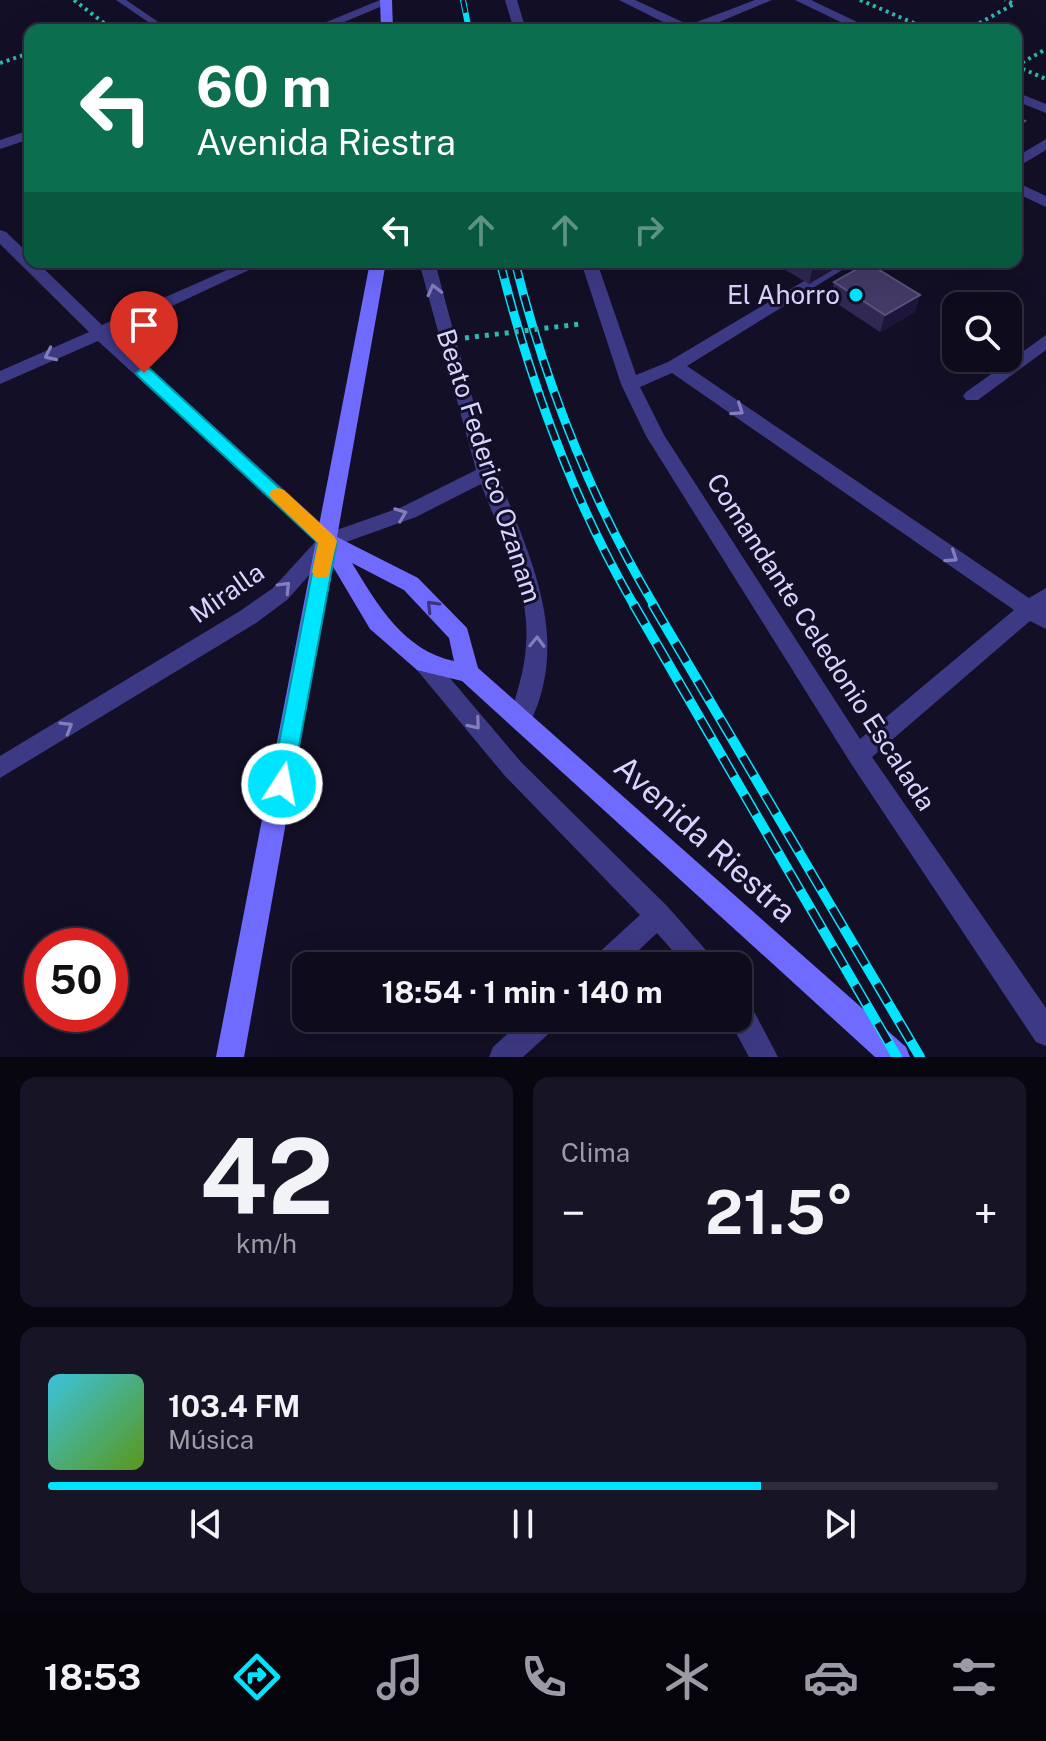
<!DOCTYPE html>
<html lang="es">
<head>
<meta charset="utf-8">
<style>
	:root { --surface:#0e0b1c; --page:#171425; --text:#f1f3f6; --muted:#9b9ba3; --line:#2e2b3b; --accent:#00e5ff }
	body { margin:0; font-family:"Public Sans",sans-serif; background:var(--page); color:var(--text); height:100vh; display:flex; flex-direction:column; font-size:30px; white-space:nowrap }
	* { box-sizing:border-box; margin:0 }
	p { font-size:26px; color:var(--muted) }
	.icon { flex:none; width:44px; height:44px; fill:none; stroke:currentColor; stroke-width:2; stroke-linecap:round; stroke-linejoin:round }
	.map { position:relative; height:1057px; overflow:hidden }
	.sheet { display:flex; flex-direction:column; gap:20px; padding:20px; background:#08060f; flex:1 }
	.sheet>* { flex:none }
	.top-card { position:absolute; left:24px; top:24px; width:998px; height:244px; border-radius:16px; box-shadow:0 8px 32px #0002,0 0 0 2px var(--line); background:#0b6e4f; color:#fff; overflow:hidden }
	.controls { position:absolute; left:942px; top:292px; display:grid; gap:16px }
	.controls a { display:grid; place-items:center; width:80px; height:80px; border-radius:16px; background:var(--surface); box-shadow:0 8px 32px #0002,0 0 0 2px var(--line); font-size:40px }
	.speed { position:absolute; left:24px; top:928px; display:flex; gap:16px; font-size:40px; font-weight:700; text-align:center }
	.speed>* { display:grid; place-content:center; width:104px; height:104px; border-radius:50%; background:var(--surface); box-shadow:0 8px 32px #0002,0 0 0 2px var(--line); line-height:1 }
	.speed .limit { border:12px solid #d22; background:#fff; color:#111 }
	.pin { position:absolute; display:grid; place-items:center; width:68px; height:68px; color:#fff; margin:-82px -34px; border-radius:50% 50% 50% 0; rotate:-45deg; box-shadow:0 0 8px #0007 }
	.pin .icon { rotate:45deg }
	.me { position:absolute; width:88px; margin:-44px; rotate:11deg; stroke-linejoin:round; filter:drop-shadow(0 0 6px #0008) }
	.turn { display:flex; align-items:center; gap:28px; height:168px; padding:0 40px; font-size:36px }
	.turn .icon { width:104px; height:104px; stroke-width:2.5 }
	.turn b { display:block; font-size:56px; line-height:68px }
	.lanes { display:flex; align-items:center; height:76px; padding:0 40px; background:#0003; justify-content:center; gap:40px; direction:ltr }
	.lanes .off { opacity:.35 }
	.big { font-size:60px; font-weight:700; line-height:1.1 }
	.sheet .tile { flex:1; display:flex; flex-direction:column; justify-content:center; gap:12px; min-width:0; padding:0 28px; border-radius:16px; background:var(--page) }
	.sheet .dial { align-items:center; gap:0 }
	.dial b { font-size:104px; line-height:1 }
	.song { display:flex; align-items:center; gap:24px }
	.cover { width:96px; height:96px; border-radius:12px; background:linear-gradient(135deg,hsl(190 70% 55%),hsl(90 70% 35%)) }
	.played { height:8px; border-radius:4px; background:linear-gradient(90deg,var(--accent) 75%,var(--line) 75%) }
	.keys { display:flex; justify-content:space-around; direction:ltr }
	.heat { display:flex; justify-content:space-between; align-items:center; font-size:44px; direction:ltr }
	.sheet .tiles { flex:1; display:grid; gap:20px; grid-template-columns:1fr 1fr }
	.tile:last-child { grid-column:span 2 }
	.trip { position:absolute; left:292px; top:952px; width:460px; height:80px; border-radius:16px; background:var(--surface); box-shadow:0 8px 32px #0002,0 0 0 2px var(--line); font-weight:700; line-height:80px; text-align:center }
	.dock { display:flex; height:128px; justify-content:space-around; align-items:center; background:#06040b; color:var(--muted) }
	.dock .icon { width:56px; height:56px }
	.dock .selected { color:var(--accent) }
	.dock b { font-size:36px; color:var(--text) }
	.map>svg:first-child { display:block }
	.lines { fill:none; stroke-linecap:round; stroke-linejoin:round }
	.path { stroke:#2fb8b0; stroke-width:4; stroke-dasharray:3 4; stroke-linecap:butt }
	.lane { fill:#3d3a85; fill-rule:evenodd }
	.street { fill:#3d3a85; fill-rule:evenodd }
	.secondary { fill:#6f6bff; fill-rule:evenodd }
	.rail-far2-casing { stroke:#00e5ff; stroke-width:6 }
	.rail-far1-casing { stroke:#00e5ff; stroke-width:9 }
	.rail-casing { stroke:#00e5ff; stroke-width:10 }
	.rail-far2 { stroke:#130f26; stroke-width:4; stroke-dasharray:13; stroke-linecap:butt }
	.rail-far1 { stroke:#130f26; stroke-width:6; stroke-dasharray:17; stroke-linecap:butt }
	.rail { stroke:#130f26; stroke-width:7; stroke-dasharray:22; stroke-linecap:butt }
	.path-bridge { stroke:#2fb8b0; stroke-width:5; stroke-dasharray:4 6; stroke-linecap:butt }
	.wall { fill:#312854 }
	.shaded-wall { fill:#1d163a }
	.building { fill:#433a66; stroke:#5a527e; stroke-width:2 }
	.oneway { stroke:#837fbc }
	.oneway2 { stroke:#38347d }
	.route { fill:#00e5ff; stroke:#0095a6; stroke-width:2 }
	.slow { fill:#f59e0b }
	.poi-dot { fill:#00e5ff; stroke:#130f26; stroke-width:3 }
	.labels { text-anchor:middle; stroke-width:6; stroke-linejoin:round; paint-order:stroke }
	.poi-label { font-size:26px; fill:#d9d4ff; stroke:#130f26; text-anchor:end }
	.street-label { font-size:26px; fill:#d9d4ff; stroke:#130f26 }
	.near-street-label { font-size:32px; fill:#d9d4ff; stroke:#130f26 }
</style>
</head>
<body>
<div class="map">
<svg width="1046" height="1057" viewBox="0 0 1046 1057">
	<rect width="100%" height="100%" fill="#130f26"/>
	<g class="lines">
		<g class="path">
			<path d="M74,0l35,27 -10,3"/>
			<path d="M860,0l70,30"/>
			<path d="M967,30l47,-26 -9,-4"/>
			<path d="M0,63l30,-10"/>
			<path d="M1016,66l30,-17"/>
			<path d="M1016,66l30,13"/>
		</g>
		<path class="lane" d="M116,0h10l44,30h-10z"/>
		<g class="street">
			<path d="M380,0l12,2 -67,28h-18z"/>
			<path d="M505,0h12l9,30h-12z"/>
			<path d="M619,0h16l54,25 66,-25h17l-72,30h-21z"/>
			<path d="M795,0h16l63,30h-17z"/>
			<path d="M1016,92l30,12v9l-30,-12z"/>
			<path d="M30,130v9l-30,10v-9z"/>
			<path d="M1046,139v11l-30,18v-11z"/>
			<path d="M1016,182l30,14v11l-30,-14z"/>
			<path d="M0,230l6,2 24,23v7h7l65,63 143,-63h21l-154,72 219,198 71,-25 74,-37 -57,-208h16c16,61 32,122 52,182 30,93 91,182 42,281l-8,3 -8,-3 -3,-7c6,-24 15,-48 16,-73 5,-56 -26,-110 -45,-161l-65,33 -81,29 -48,54 -31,23 -256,155v-22l240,-145 33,-23 43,-47 -218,-200 -98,43v-13l89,-39 -89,-88z"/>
			<path d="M581,262h16l39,113 32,-13 168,-100h19l-168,104 342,232 17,-10v41l-16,-8 -158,136 174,251v38l-10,-4 -186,-280 -204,-326 -25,-52zM672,373l342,237 -154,129 -196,-304 -24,-48z"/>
			<path d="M1046,335v15l-68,50h-12l-3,-4 3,-4z"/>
			<path d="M425,655l8,3 88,104 146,144 45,51 4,9h-30l-29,-33 -35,33h-32l4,-9 46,-42 -135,-139 -88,-106 -3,-6 3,-6z"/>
			<path d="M738,996l10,4 30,57h-29l-21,-39h10z"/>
			<path d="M525,1018h34l-4,10 -32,29h-34l4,-10z"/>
		</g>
		<g class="secondary">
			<path d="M380,0h12l1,30h-12z"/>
			<path d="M370,262h16l-49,275 81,41 49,50 11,40 428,379 4,10h-35l-413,-376 -45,-11 -47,-41 -38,-64 -88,492h-28zM352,563l52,27 45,48 5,23c-50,-10 -77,-57 -102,-98z"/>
		</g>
		<g class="rail-far2-casing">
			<path id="rail-far2" d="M463,0l6,30"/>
		</g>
		<g class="rail-far1-casing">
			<g id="rail-far1">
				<path d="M500,262c30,119 73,239 135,345"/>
				<path d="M515,262c30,120 76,238 140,345"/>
			</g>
		</g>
		<g class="rail-casing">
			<g id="rail">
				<path d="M634,605l263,452"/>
				<path d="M653,605l267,452"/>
			</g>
		</g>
		<use href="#rail-far2" class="rail-far2"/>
		<use href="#rail-far1" class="rail-far1"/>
		<use href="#rail" class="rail"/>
		<path class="path-bridge" d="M465,338l115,-14"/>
	</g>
	<g class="wall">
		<path d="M772,262h64l-2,7 -25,15z"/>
		<path d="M834,282l86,13 -5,17 -35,20 -50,-33z"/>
	</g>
	<g class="shaded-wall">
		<path d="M1025,121l-9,29v-23z"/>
		<path d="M814,262h22l-2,7 -25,15z"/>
		<path d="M920,295l-5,17 -35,20 5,-17z"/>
	</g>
	<g class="building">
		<path d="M1016,117l9,4 -9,6z"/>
		<path d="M868,263l52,32 -35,20 -51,-33z"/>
	</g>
	<defs><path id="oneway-chevron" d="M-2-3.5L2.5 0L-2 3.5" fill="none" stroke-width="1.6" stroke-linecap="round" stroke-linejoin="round" transform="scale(2)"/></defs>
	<g class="oneway">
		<use href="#oneway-chevron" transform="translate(434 290) rotate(-104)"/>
		<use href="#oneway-chevron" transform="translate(50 355) rotate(155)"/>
		<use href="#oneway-chevron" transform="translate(738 410) rotate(34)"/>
		<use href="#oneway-chevron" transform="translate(401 514) rotate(-21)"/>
		<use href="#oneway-chevron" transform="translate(952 557) rotate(34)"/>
		<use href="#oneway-chevron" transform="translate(285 587) rotate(-46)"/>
		<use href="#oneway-chevron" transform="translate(537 642) rotate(-88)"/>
		<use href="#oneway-chevron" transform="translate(475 724) rotate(50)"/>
		<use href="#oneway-chevron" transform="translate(67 727) rotate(-31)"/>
	</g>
	<use class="oneway2" href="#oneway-chevron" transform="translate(432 606) rotate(-134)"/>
	<path class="route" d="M144,367l6,2 187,172 -45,243 -3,7 -7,2 -8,-2 -3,-7 47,-241 -180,-167 -2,-3z"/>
	<path class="slow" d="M278,488l6,2 50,46 3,5 -9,36h-13l-3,-5 6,-29 -46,-44 -3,-5 3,-4z"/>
	<circle class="poi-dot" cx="856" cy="295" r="8"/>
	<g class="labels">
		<g class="poi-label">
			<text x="840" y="304">El Ahorro</text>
		</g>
		<g class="street-label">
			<text transform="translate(489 466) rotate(72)" y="9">Beato Federico Ozanam</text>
			<text transform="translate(227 593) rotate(-35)" y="9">Miralla</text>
			<text transform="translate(821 642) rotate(57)" y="9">Comandante Celedonio Escalada</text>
		</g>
		<g class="near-street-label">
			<text transform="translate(705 839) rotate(42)" y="11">Avenida Riestra</text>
		</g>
	</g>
</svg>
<div class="controls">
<a><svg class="icon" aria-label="search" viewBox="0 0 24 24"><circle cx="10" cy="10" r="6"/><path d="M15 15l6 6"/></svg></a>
</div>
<div class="speed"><div class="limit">50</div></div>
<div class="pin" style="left:144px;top:373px;background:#d93025"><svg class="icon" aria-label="arrive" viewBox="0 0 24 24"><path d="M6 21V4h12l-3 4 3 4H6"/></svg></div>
<svg class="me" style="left:282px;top:784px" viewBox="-20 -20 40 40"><circle r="17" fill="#00e5ff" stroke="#fff" stroke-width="3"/><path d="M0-11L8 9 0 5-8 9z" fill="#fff"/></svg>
<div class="trip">18:54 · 1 min · 140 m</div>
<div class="top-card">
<div class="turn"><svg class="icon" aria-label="left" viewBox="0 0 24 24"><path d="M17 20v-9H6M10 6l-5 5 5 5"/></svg><div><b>60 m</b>Avenida Riestra</div></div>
<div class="lanes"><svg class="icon" aria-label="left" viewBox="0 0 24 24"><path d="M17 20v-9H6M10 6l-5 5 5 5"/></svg><svg class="icon off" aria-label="ahead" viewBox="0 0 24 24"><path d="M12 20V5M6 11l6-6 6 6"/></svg><svg class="icon off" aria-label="ahead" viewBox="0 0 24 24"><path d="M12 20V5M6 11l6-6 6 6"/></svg><svg class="icon off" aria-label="right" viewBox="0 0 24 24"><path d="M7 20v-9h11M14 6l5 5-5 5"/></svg></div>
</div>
</div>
<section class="sheet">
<div class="tiles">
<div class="tile dial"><b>42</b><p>km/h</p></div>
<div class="tile"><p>Clima</p>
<div class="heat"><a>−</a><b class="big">21.5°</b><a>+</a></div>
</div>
<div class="tile">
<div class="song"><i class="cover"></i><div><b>103.4 FM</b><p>Música</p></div></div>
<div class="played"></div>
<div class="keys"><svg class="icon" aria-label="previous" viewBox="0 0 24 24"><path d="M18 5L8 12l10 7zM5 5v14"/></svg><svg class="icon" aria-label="pause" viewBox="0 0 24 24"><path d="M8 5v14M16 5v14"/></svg><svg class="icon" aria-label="next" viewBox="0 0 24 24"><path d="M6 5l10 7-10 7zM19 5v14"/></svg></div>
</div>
</div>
</section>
<nav class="dock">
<b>18:53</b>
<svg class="icon selected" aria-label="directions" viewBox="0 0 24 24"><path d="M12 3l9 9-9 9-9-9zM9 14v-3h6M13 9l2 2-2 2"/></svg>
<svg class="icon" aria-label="music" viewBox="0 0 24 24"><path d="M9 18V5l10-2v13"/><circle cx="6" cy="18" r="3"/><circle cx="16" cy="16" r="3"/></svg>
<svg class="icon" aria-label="phone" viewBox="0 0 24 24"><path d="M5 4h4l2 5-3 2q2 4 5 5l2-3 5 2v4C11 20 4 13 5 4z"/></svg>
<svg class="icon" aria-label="climate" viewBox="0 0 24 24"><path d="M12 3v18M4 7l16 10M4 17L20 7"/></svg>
<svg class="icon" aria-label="car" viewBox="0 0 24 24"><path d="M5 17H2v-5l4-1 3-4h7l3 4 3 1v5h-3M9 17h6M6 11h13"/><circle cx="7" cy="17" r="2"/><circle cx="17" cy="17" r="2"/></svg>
<svg class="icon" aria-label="filters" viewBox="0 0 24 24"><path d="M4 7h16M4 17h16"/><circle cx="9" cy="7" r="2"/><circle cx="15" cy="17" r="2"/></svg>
</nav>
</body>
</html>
